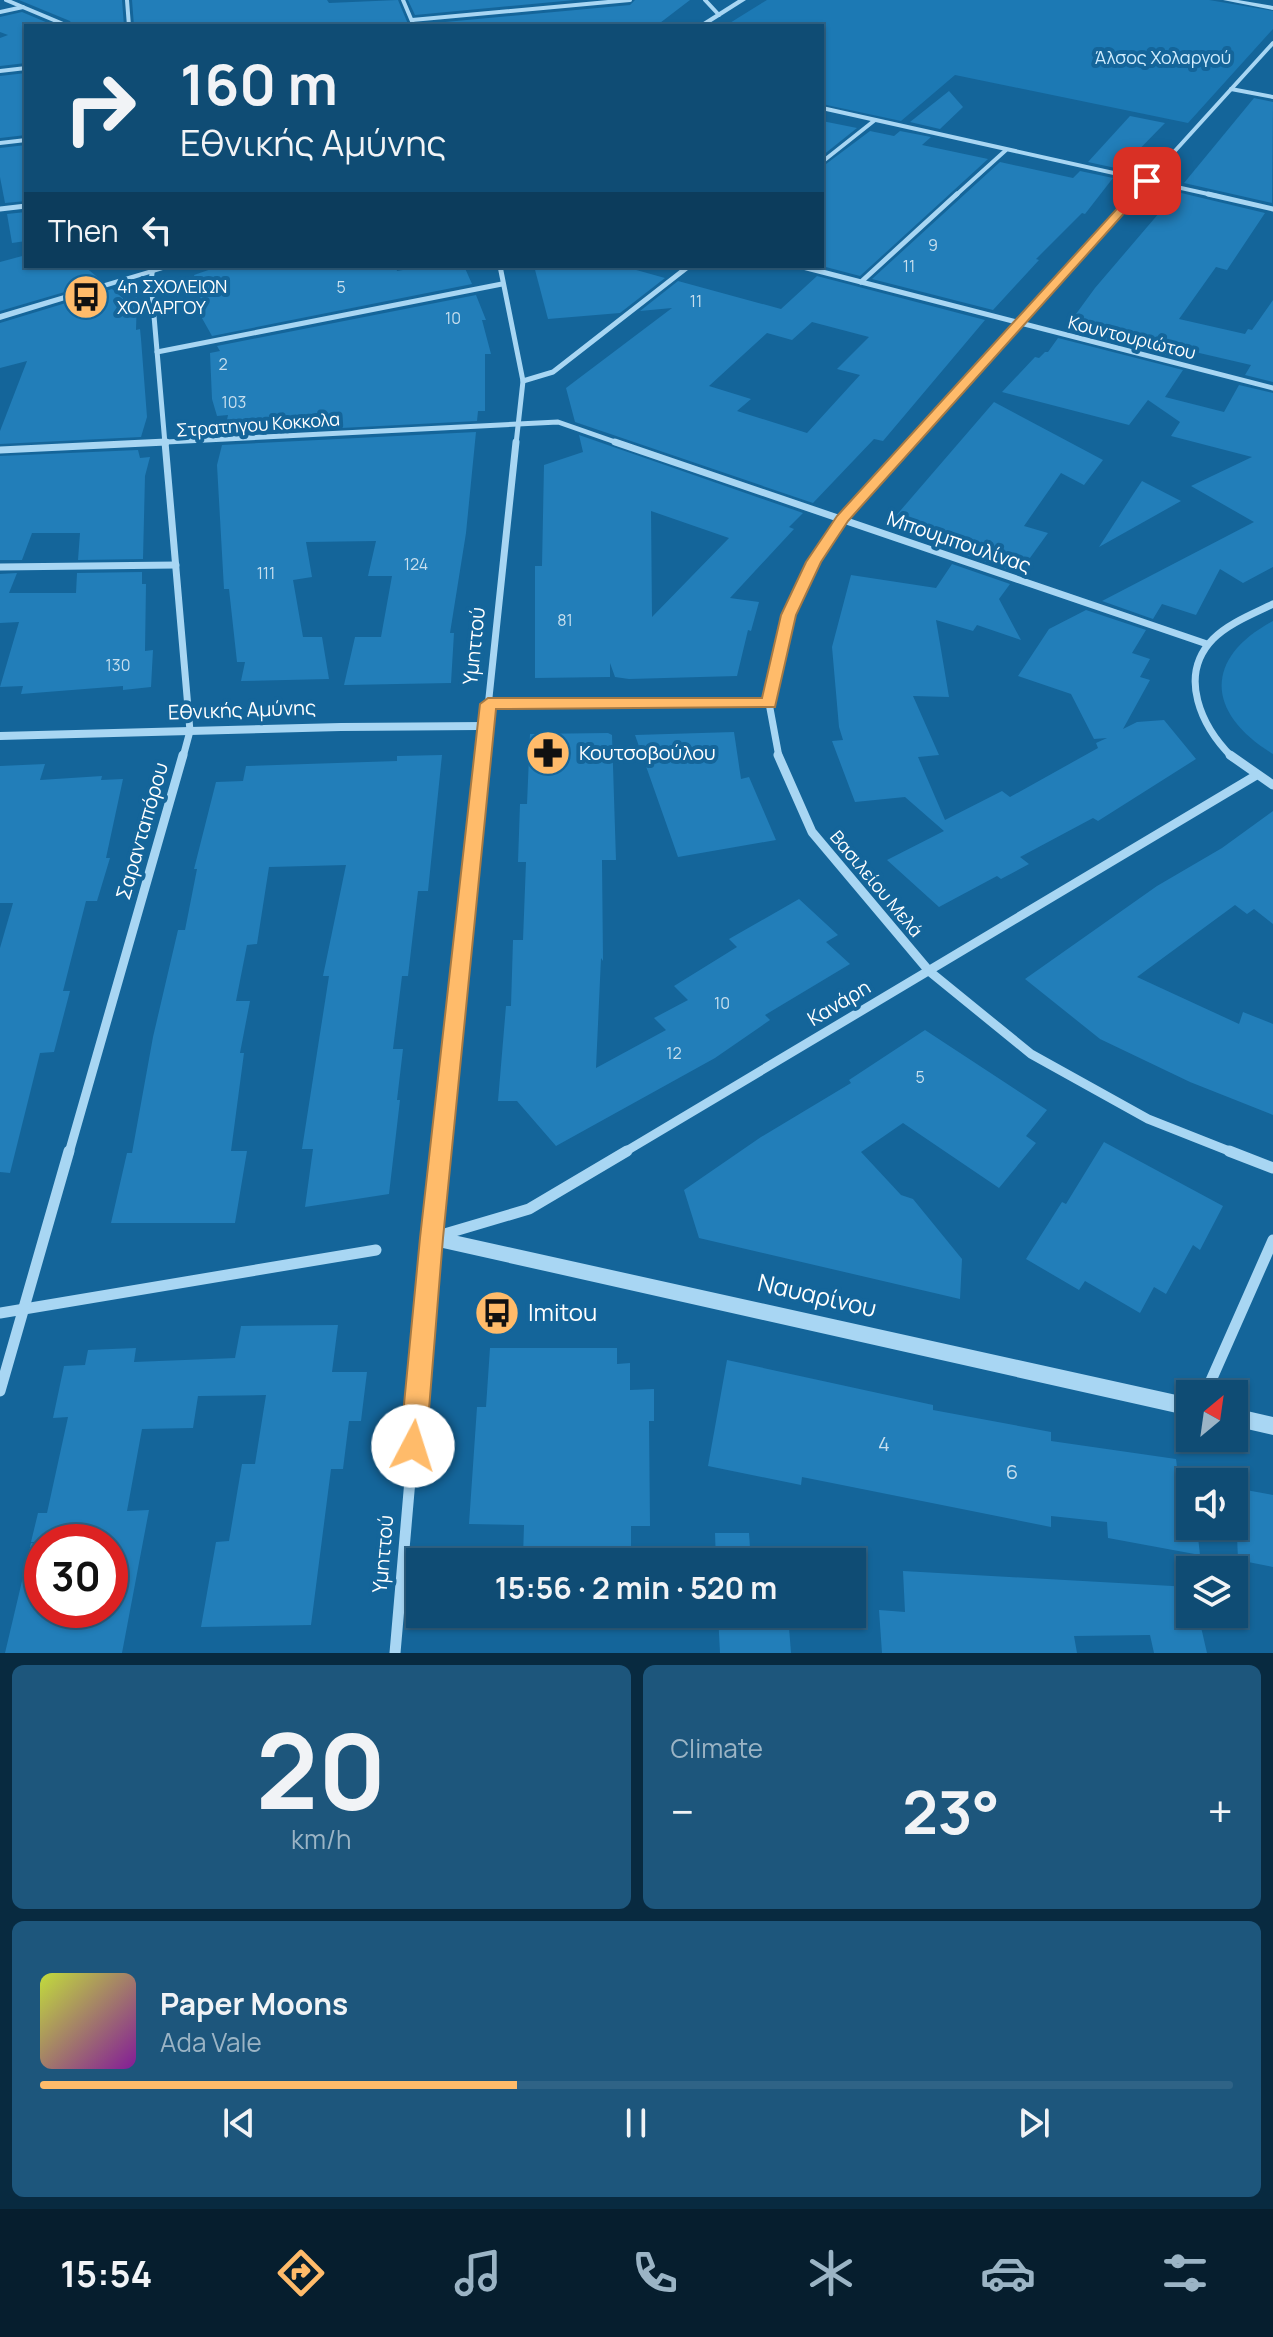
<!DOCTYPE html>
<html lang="en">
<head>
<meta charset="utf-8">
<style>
	:root { --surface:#0f4c74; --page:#1d567c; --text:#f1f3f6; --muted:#9bb4c5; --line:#2f6386; --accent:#ffbb6a }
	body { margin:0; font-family:Manrope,sans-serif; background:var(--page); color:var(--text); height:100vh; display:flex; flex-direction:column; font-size:30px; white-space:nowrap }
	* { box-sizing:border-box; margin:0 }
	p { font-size:26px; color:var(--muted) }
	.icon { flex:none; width:44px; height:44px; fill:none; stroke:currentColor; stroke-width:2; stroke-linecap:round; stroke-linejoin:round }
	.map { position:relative; height:1653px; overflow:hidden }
	.side { display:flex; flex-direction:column; gap:12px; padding:12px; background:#082a40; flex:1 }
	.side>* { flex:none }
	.guide { position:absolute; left:24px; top:24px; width:800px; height:244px; border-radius:0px; box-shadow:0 2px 6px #0004,0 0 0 2px var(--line); background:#0f4c74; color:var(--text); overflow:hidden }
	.needle { width:52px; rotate:29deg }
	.buttons { position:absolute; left:1176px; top:1380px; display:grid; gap:16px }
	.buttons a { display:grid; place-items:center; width:72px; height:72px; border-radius:0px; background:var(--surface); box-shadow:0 2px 6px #0004,0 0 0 2px var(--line); font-size:40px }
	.speed { position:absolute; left:24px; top:1524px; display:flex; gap:16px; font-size:40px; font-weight:700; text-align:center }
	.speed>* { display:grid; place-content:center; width:104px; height:104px; border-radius:50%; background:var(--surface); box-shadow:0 2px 6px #0004,0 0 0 2px var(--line); line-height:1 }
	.speed .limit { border:12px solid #d22; background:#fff; color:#111 }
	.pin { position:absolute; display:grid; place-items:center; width:68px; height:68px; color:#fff; margin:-34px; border-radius:16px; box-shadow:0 4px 12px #0006 }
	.me { position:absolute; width:88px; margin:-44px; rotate:5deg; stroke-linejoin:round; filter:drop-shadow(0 0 6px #0008) }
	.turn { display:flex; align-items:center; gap:28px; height:168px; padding:0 24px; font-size:36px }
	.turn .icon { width:104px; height:104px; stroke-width:2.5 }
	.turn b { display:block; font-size:56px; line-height:68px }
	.then { display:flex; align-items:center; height:76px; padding:0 24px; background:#0003; gap:16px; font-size:30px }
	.big { font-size:60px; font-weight:700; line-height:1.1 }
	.side .tile { flex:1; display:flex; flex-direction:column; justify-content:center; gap:12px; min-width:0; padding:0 28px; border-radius:12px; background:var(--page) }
	.side .dial { align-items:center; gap:0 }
	.dial b { font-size:104px; line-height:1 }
	.song { display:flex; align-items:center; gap:24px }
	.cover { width:96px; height:96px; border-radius:12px; background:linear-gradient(135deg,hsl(70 70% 55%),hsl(290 70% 35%)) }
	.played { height:8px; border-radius:4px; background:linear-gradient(90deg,var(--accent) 40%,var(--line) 40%) }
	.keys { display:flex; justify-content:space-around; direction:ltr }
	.heat { display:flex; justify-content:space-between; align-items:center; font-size:44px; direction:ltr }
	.side .tiles { flex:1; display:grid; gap:12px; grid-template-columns:1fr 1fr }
	.tile:last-child { grid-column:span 2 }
	.trip { position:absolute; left:406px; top:1548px; width:460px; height:80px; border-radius:0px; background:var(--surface); box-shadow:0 2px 6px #0004,0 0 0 2px var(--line); font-weight:700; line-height:80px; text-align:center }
	.menu { display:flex; height:128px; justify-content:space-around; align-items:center; background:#061e2e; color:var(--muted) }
	.menu .icon { width:56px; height:56px }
	.menu .current { color:var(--accent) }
	.menu b { font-size:36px; color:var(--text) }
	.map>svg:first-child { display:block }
	.green { fill:#1c79b4 }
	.building { fill:#227eb9; fill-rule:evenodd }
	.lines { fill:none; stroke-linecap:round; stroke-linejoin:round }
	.minor-far4 { stroke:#a8d6f3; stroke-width:4 }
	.minor-far3 { stroke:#a8d6f3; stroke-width:5 }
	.minor-far2 { stroke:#a8d6f3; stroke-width:7 }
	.minor-far1 { stroke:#a8d6f3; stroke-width:9 }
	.minor { stroke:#a8d6f3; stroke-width:11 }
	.tertiary { fill:#a8d6f3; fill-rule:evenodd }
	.route { fill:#ffbb6a; stroke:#a67a45; stroke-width:2 }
	.labels { text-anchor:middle; stroke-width:8; stroke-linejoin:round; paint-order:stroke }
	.number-label { font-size:16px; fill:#c8dfee }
	.far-park-label { font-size:18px; fill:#d0ecfd; stroke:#14659a }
	.far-poi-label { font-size:18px; fill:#fff; stroke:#14659a; text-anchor:start }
	.far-street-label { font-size:18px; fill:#fff; stroke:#14659a }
	.street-label { font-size:20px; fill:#fff; stroke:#14659a }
	.poi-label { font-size:20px; fill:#fff; stroke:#14659a; text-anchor:start }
	.near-number-label { font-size:20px; fill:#c8dfee }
	.near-street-label { font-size:24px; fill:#fff; stroke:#14659a }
	.near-poi-label { font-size:24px; fill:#fff; stroke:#14659a; text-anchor:start }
</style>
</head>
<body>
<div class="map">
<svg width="1273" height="1653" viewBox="0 0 1273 1653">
	<rect width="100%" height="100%" fill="#14659a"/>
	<g class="green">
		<path d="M767,0h442l64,11v18l-85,94 -233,-48 -54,46 -79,-17v-78h-97z"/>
		<path d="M1273,621v133c-66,-40 -71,-95 0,-133z"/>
	</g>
	<g class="building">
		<path d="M19,0h103l2,26h-51l-3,-5z"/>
		<path d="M132,0h195l2,3 69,-3 10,24 -274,2z"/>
		<path d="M408,0h167l-160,15z"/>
		<path d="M635,0h55l-34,26h-210l-1,-4 185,-17z"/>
		<path d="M22,12l33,14h-29v37l-26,3v-28l8,-3 -8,-3v-15z"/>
		<path d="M26,73v62l-26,3v-62z"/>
		<path d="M949,91l14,16 -23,22 -30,-7z"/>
		<path d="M1254,98l19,4 -1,101 -88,-20z"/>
		<path d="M1130,116l35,7 -45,46 -32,-7z"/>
		<path d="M822,121l35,7 -35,28z"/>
		<path d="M870,131l24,5 6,-5 31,6 -9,8 66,14 -128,117 -38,-10v-99z"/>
		<path d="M26,145v56l-21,2 -5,-26v-29z"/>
		<path d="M1000,162l73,16 7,-7 33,7 -28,36 -3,-1 -46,46 3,1 -46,50 -121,-31z"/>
		<path d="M1177,192l88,21 -38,57 -11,-3 -37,52 66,15 3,-5 4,1 21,-30v82l-28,-7 6,-10 -56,-13 -6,9 -124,-32 30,-41z"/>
		<path d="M26,212v29l-14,2 -5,-29z"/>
		<path d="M26,255v11h58l18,15 -102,30v-49z"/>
		<path d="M220,266h176l1,5 29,-5h38l8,18 -260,52 -14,-25 6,-1 -10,-35z"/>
		<path d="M534,266h88l43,12 -45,35 -72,6z"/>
		<path d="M817,276l168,44 -102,121 -9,-2 -61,64 -238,-81 -9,-34 106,-80 -32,3 38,-30 103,28zM812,322l57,15 -32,32 23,6 -53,58 -70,-22 14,-12 -42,-13 58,-53 25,7z"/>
		<path d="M112,289l13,11 12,-4 -1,34 4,-1 1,10 6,78 -6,20 -141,7v-13l27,-70 -27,7v-45z"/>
		<path d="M476,295l10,25h-4l9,34h-6v57h-7l-1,10 -253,13 4,-19 -11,1 -5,-17 -2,-46 10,-2 -3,-5z"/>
		<path d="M1058,338l125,32 -18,27 59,15 15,-27 34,8v174l-30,16 -23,-14 -24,46 -34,-11 -9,15 -51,-18 152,-79 -63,-36 61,-29 -81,-21 9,-14 -32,-22 -19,25 -127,-33 33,-35 4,1 6,-6h3z"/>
		<path d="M994,402l109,58 -19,25 -23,-12 -37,53 24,7 -29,40 -59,-20 8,-11 -74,-24z"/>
		<path d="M476,432l-10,101 -16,100h4l-3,50 -107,2 11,-48h26l11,-61h-24l8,-35 -70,1 6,35 -19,3 10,57h19l7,42 -88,2 4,-19h-8l-8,-73h-5l-7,-124 5,-20z"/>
		<path d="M579,435l224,78 -14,14 5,2 -64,69 29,4 -8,29 -3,-1 -11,46 -108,3 -14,-2 -5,-14v14l-75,1v-112h7l2,-101 39,-13zM651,511l78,27 -77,79z"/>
		<path d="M138,450l2,8 10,-1 -5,19 -2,83 -65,1 2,-27h-48l-10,27h-22v-104z"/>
		<path d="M1142,481l39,20 -82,46 33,-51z"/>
		<path d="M952,564l58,20 -11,15 22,41 -44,-15 -4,6 -37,-11 13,77 -36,-1 26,59 -21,2 27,63 57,-29 8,6 88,-49 -2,-5 11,-5 -13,1 -23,-45 -53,-18 31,-47 37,-19 60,20 -14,23 18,6 -10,18 10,3 -27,49 14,-7 27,-2 32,39 -98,62 -5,-3 -73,39 9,7 -28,15 -4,-3 -58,31 -52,-47 57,-29 -39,-34 -50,5 -23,-61 11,-1 -4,-13 -7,-80 19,-72 85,13z"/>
		<path d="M142,572v12h4l-1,67 8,-1 -2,37 -28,3v-4l-102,8 2,-8 -23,1 19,-65 -19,1v-49l17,-1 -8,20h67l1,-20z"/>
		<path d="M734,732l7,47 8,-2 27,63 -98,17 -43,-122z"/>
		<path d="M608,733l4,2 4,125h-14l1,101 -2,-3 -5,110 70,-38 -12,-12 34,-18 -14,-14 63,-39 -8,-8 70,-40 39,36 -12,7 24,22 -85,51 5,5 -55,38 -159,88 -39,-45h-19l8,-95h5l2,-66h10l3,-78h-8l2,-58h7l3,-70z"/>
		<path d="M442,755l-14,136h-10l-10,85h-6l-9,73h10l-6,51h3l-11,94 -84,13 8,-58h-11l27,-173h-6l23,-111 -77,2 -12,77 -10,1 -11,56h14l-10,52h4l-13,98h16l-12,72h-124l16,-70h5l21,-116 25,-107h7l12,-61h-3l22,-87 27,-1 3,-15 151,-5v-5z"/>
		<path d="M45,764l-5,16 62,-4 -1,4 22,-1 -17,79h4l-13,43h-11l-23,90h7l-16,61 -14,1 -30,120 -10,-1v-224l13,-45h-13v-137z"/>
		<path d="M1273,811v113l-19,-15 -7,5 -12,-9 -98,72 102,47 4,-12 30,12v91l-83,-33 -90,-43 -75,-60 132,-93 65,-38z"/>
		<path d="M925,1030l122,80 -21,26 10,7 -37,45 -96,-65 -42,29 40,43 12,4 49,60 -2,40 -261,-61 -15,-48 77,-53 90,-54 -2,-3z"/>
		<path d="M1104,1142l119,64 -23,44 -7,-5 -27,49 -12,-7 -14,26 -55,-32 -6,9 -53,-31 36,-57 4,2z"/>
		<path d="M338,1325l-6,47h35l-6,49h-12l-6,48h-12l-20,156 -110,2 15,-85 13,-1 13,-77h13l11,-69 -68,1 -5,32 -51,1 -15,82 22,-1 -27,143h-117l26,-110 11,2v65h68v-68h-79l7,-29h9l21,-96 -15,1 11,-52 21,-1 3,-15 48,-2 -2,14 101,-4 6,-32z"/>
		<path d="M490,1348h127v16l13,-1v27l24,-1v32h-5l1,105h-19v31h-108l1,-32 -55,-1 8,-117h9z"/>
		<path d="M727,1360l206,45v5l118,22v9l125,18 8,67 13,2 3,27 -92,-17 -1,-16 -56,-6v11l-249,-50 -1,8 -93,-19z"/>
		<path d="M1235,1488l38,7v72l-35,-7z"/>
		<path d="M715,1533h34l2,29h-35z"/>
		<path d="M903,1571l287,16v40h11l6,26h-53l-4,-18 -76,1 3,17h-195l-3,-43 26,2z"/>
		<path d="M718,1614h70l3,39h-71z"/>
	</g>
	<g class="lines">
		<g class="minor-far4">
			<path d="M6,0l62,26"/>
			<path d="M127,0l2,26"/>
			<path d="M403,0l11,26"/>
			<path d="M705,0l14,15"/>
			<path d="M0,12l23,-5"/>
			<path d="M412,20l218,-20"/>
			<path d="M0,71l26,-3"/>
			<path d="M1231,89l42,8"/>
			<path d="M822,108l395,88"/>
			<path d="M0,143l26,-3"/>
			<path d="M822,162l53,-42"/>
			<path d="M955,196l51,-46"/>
			<path d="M1134,196l139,-153"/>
		</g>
		<g class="minor-far3">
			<path d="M1208,194l65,15"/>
			<path d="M0,209l26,-3"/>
			<path d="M153,266l-2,15 14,163"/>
			<path d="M500,266l23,115 -7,63"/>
			<path d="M799,266l474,122"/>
			<path d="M861,282l96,-88"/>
			<path d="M157,352l345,-68"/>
			<path d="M523,381l30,-9 136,-106"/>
			<path d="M126,444l432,-22 63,22"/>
			<path d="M910,444l226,-250"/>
		</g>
		<g class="minor-far2">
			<path d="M165,442l25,289 -7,26"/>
			<path d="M615,442l592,202"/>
			<path d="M0,450l166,-8"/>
			<path d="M0,567l176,-2"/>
			<path d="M488,704l281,-1"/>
			<path d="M486,726l30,-284"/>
			<path d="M779,757l-10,-54 19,-88 25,-53 29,-43 70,-77"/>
			<path d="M1232,757c-30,-30 -55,-81 -19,-118 16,-16 40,-25 60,-35"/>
		</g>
		<g class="minor-far1">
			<path d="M778,755l34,77 117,139 102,83 117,65 86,34"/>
			<path d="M1230,755l43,30"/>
			<path d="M69,1153l114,-398"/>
			<path d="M623,1153l632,-377"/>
		</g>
		<g class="minor">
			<path d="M1229,1151l44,17"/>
			<path d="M0,1313l376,-63"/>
			<path d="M0,1391l69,-240"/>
			<path d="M1205,1394l68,-154"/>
			<path d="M395,1653l36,-415 98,-29 98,-58"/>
		</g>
		<g class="tertiary">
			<path d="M738,0h8l-41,26h-8z"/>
			<path d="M1223,0h15l35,6v4z"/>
			<path d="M162,266h14l-176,54v-6z"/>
			<path d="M486,722l7,4 -53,506 750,166v18l-765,-172 -3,-6 57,-508 -138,1 -341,9v-8l341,-9z"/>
			<path d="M1234,1408l39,9v18l-39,-9z"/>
		</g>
	</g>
	<path class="route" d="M1144,179l9,2 -305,340 -27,41 -25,53 -21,92 -279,2 -53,529 -17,208 -4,8 -9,4 -9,-4 -4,-8 20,-208 60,-534 8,-6h274l19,-83 25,-53 31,-46z"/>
	<defs>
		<g id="bus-disc" transform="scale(2.3)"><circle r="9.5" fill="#ffbb6a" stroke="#14659a"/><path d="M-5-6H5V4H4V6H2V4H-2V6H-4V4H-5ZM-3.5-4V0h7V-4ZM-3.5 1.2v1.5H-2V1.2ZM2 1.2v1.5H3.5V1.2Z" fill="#111"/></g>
		<g id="pharmacy-disc" transform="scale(2.3)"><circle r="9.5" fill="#ffbb6a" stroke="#14659a"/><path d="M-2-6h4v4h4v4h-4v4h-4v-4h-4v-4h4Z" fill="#111"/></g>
	</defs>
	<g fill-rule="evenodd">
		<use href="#bus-disc" x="86" y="297"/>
		<use href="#pharmacy-disc" x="548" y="753"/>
		<use href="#bus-disc" x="497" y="1313"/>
	</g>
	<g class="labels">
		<g class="number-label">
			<text x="933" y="251">9</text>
			<text x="909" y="272">11</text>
			<text x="341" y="293">5</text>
			<text x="696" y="307">11</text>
			<text x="453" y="324">10</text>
			<text x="223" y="370">2</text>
			<text x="234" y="408">103</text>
			<text x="416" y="570">124</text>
			<text x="266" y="579">111</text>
			<text x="565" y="626">81</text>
			<text x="118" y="671">130</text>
			<text x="722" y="1009">10</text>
			<text x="674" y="1059">12</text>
			<text x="920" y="1083">5</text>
		</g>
		<g class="far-park-label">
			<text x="1163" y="64">Άλσος Χολαργού</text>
		</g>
		<g class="far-poi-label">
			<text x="117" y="293">4η ΣΧΟΛΕΙΩΝ<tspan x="117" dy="21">ΧΟΛΑΡΓΟΥ</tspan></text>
		</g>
		<g class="far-street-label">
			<text transform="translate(1132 338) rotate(14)" y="6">Κουντουριώτου</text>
			<text transform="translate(258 425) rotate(-4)" y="6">Στρατηγου Κοκκολα</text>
			<text transform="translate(876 884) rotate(50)" y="6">Βασιλείου Μελά</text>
		</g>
		<g class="street-label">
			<text transform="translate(959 542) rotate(19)" y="7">Μπουμπουλίνας</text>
			<text transform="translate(474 646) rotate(-84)" y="7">Υμηττού</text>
			<text transform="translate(242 710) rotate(-2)" y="7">Εθνικής Αμύνης</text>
			<text transform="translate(142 831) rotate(-74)" y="7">Σαρανταπόρου</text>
			<text transform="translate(839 1003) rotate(-31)" y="7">Κανάρη</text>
			<text transform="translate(383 1554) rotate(-85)" y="7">Υμηττού</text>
		</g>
		<g class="poi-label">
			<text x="579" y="760">Κουτσοβούλου</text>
		</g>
		<g class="near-number-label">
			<text x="884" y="1451">4</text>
			<text x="1012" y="1479">6</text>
		</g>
		<g class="near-street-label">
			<text transform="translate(817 1296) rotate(13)" y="8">Ναυαρίνου</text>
		</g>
		<g class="near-poi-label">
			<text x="528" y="1321">Imitou</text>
		</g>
	</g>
</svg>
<div class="buttons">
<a><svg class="needle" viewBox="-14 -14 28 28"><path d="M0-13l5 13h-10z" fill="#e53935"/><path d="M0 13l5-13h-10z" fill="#9bb4c5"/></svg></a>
<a><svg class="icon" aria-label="sound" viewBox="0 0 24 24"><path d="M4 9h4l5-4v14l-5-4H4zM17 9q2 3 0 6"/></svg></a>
<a><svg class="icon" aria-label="layers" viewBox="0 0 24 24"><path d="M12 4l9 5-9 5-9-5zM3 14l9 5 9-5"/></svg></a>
</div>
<div class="speed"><div class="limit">30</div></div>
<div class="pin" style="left:1147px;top:181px;background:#d93025"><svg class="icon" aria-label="arrive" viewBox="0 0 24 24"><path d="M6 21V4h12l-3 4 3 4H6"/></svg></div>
<svg class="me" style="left:413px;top:1446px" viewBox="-20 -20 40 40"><circle r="19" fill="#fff"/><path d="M0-13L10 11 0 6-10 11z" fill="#ffbb6a"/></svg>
<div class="trip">15:56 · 2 min · 520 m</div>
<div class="guide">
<div class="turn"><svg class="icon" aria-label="right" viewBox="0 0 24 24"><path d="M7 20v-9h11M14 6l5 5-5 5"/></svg><div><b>160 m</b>Εθνικής Αμύνης</div></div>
<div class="then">Then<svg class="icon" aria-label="left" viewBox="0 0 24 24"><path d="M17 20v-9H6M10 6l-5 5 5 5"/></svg></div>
</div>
</div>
<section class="side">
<div class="tiles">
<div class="tile dial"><b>20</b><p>km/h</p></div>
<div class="tile"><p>Climate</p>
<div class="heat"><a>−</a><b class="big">23°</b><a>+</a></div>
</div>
<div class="tile">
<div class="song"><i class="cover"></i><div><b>Paper Moons</b><p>Ada Vale</p></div></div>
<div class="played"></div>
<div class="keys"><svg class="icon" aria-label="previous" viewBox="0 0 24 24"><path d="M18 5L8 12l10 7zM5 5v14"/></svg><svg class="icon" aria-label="pause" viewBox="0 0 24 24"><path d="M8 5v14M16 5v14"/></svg><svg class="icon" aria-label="next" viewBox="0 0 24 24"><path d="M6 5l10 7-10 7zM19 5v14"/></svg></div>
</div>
</div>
</section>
<nav class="menu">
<b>15:54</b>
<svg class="icon current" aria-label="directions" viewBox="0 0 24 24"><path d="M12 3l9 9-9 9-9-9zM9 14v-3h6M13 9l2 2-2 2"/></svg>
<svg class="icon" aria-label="music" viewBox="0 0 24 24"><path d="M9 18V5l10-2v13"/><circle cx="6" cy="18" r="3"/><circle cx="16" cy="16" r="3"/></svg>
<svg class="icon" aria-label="phone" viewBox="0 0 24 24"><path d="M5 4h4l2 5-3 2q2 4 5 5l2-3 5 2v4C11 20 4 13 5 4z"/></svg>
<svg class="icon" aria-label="climate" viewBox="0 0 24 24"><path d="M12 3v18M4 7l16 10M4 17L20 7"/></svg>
<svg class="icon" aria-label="car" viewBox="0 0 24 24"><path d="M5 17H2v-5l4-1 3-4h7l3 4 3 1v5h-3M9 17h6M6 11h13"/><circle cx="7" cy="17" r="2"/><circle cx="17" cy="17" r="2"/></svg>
<svg class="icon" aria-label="filters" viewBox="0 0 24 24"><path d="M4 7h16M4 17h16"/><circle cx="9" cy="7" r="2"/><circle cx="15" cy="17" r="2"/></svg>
</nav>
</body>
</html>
